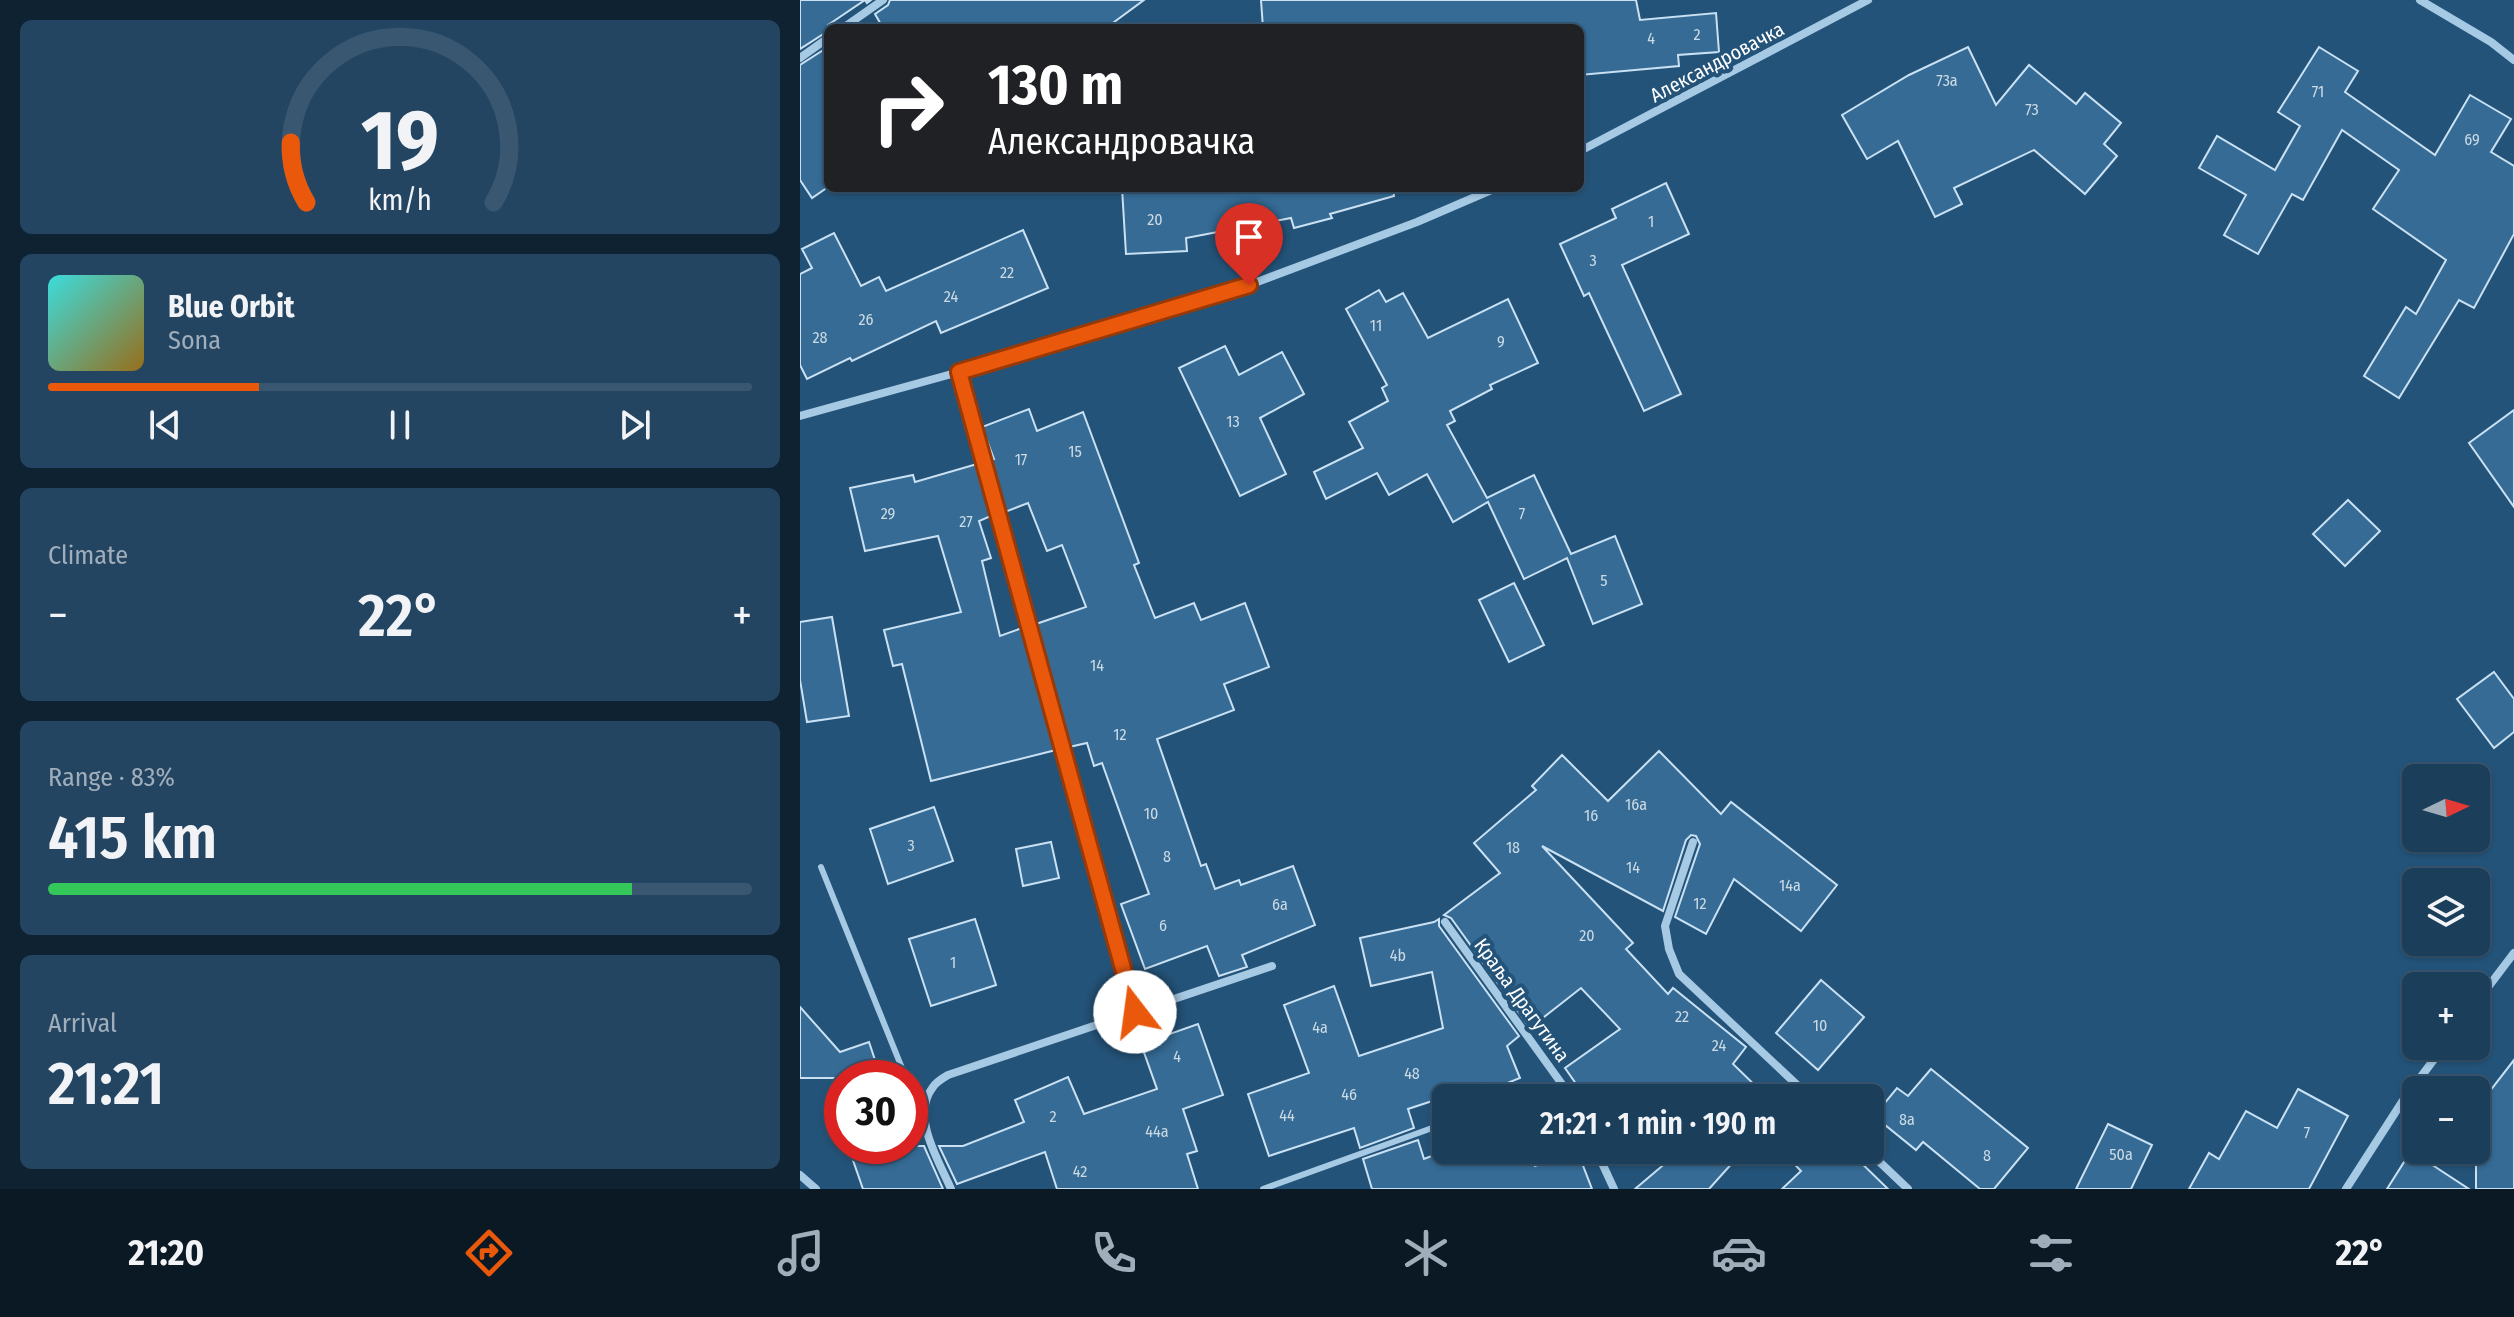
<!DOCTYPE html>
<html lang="en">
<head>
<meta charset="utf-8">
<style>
	:root { --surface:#1b3e5b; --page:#244561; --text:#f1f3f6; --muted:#a0aebb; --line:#395771; --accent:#ea580c }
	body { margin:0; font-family:"Fira Sans Condensed",sans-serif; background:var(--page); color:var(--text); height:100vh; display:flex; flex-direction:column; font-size:30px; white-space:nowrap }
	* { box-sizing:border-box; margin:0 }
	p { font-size:26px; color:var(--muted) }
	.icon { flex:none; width:44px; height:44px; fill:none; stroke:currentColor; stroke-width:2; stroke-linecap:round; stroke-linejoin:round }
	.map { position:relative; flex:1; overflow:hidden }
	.panel { display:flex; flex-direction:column; gap:20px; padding:20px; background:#0f2232; width:800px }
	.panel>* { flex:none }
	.guide { position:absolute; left:24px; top:24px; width:760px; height:168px; border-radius:12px; box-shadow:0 2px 6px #0004,0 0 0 2px var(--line); background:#202124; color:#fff; overflow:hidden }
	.needle { width:52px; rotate:85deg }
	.tools { position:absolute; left:1602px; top:764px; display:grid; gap:16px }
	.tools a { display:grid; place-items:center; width:88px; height:88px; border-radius:12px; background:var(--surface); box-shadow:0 2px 6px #0004,0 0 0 2px var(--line); font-size:40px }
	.speed { position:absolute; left:24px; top:1060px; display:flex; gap:16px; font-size:40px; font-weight:700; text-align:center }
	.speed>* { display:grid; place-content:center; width:104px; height:104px; border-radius:50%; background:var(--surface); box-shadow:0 2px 6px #0004,0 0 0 2px var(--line); line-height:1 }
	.speed .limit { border:12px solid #d22; background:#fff; color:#111 }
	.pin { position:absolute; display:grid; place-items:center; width:68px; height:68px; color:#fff; margin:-82px -34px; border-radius:50% 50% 50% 0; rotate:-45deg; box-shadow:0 0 8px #0007 }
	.pin .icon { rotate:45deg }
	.me { position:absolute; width:88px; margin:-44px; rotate:345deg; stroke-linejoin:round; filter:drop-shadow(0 0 6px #0008) }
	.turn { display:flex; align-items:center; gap:28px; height:168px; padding:0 32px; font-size:36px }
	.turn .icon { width:104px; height:104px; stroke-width:2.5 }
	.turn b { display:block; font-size:56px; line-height:68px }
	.big { font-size:60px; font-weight:600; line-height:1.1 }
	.panel .tile { flex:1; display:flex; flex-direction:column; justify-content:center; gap:12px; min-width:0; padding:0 28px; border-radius:12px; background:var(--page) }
	.panel .dial { align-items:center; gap:0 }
	.dial svg { height:208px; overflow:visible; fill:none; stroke:var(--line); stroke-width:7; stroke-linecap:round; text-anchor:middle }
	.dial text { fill:var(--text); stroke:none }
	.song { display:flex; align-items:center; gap:24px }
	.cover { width:96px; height:96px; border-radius:12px; background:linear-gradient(135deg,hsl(180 70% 55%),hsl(40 70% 35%)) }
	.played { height:8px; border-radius:4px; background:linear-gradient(90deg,var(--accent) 30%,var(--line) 30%) }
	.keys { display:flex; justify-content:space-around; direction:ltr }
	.heat { display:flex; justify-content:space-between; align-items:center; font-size:44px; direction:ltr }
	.charge { height:12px; border-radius:6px; background:linear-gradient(90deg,#34c759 83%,var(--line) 0) }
	.trip { position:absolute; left:632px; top:1084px; width:452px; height:80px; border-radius:12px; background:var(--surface); box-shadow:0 2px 6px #0004,0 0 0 2px var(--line); font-weight:600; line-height:80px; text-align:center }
	.tab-bar { display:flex; height:128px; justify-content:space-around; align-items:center; background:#0b1924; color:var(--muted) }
	.tab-bar .icon { width:56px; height:56px }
	.tab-bar .current { color:var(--accent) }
	.tab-bar b { font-size:36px; color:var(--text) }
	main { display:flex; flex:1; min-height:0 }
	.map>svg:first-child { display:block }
	.building { fill:#356b95; stroke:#c9e1f3; stroke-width:2 }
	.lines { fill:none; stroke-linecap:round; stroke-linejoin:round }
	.service { stroke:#a6c9e4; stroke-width:6 }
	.minor { stroke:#a6c9e4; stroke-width:8 }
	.route-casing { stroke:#983908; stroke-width:20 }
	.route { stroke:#ea580c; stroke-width:14 }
	.labels { text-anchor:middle; stroke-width:8; stroke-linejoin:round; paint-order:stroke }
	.number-label { font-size:16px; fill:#ccdae4 }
	.street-label { font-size:20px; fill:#fff; stroke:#245379 }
</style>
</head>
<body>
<main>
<section class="panel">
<div class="tile dial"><svg viewBox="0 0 100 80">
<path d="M14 69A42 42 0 1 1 86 69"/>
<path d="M14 69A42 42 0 0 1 8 46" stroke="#ea580c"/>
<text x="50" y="56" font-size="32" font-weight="700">19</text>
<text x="50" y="72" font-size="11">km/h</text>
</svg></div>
<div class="tile">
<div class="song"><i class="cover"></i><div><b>Blue Orbit</b><p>Sona</p></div></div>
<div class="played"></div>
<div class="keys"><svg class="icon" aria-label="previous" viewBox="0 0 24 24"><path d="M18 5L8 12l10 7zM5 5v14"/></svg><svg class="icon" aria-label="pause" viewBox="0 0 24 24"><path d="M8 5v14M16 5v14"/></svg><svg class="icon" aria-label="next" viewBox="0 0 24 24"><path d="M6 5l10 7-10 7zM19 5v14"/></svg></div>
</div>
<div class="tile"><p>Climate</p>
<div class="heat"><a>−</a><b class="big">22°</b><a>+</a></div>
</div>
<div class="tile"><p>Range · 83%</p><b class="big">415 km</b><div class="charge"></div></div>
<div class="tile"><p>Arrival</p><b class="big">21:21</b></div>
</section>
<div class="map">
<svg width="1714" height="1189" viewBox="0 0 1714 1189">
	<rect width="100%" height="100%" fill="#245379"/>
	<g class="building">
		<path d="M0,0h71l-4,3 -2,-3 -37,25v6l-28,18z"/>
		<path d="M90,0h254l-38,28h-223l-8,-14 13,-9z"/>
		<path d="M461,0h375l4,20 76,-7 3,39 -41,3 1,11 -99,9v-47h-317z"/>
		<path d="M28,47v140l-16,11 -12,-18v-115z"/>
		<path d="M1168,47l28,58 33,-40 47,39 9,-11 36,30 -17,21 13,12 -32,38 -51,-44 -80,38 8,16 -27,13 -37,-76 -31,18 -25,-44 67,-40z"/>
		<path d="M1519,47l39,24 -13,21 90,63 35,-60 41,24 -20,33 23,14v68l-40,74 -15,-8 -60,98 -35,-22 42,-69 10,7 30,-54 -73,-51 26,-39 -57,-40 -39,70 -11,-6 -34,60 -34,-19 22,-40 -47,-27 18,-32 58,34 25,-44 -22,-14z"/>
		<path d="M866,183l23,51 -67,31 59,129 -37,17 -55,-118 -5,3 -24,-52 56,-26 -4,-9z"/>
		<path d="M322,188h271l1,8 -64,18 2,4 -38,10 -3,-10 -105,20 1,13 -61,3z"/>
		<path d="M223,230l25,58 -107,45 -5,-12 -84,40 -2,-3 -43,21 -7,-14v-91l12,-6 -10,-19 32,-16 27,53 18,-9 7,14z"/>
		<path d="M579,290l7,12 17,-9 25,45 80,-39 30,64 -48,22 2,4 -42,22 5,10 -8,4 40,73 47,-23 37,79 44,-18 27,68 -49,20 -26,-66 -43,21 -36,-77 -35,20 -26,-48 -38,21 -12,-22 -51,26 -12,-27 49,-24 -14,-26 39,-21 -6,-13 5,-3 -41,-76z"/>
		<path d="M425,346l14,29 43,-23 22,42 -44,24 26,56 -46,22 -61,-128z"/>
		<path d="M229,409l8,22 46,-19 56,151 -5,2 21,53 39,-15 7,17 44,-17 24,64 -45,17 10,26 -77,29 44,127 5,-2 9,25 24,-9 2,5 52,-19 22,59 -73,30 5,12 -28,9 -12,-30 -62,23 -24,-65 28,-10 -47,-131 -8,3 -7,-23 -18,4 -33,-123 50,-17 -24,-62 -15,6 -19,-48 -23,9 -15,-52 4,-1 -12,-32z"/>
		<path d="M1714,410v97l-45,-64z"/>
		<path d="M177,464l14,52 -12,5 12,37 -9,3 18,75 22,-8 34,122 -125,31 -29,-117 -9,2 -9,-36 77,-18 -23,-76 -73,15 -15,-63 63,-13 2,7z"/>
		<path d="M1548,500l32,31 -35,35 -32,-32z"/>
		<path d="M714,583l30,62 -35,17 -30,-62z"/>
		<path d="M32,617l17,99 -42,6 -7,-42v-58z"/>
		<path d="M1694,672l20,27v33l-20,16 -37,-49z"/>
		<path d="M859,751l62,63 10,-12 106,83 -36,46 -67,-52 -28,55 -31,-17 25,-73 -4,-8 -5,-1 -5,5 -23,71 -121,-65 91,97 -7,6 42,45 5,-6 73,59 -13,17 35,34h-155l-10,-12 -17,12 -21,-30 55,-39 -39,-41 -51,40 -79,-110 -7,-3 56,-42 -26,-30 62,-53 -4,-4 30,-31 46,46z"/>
		<path d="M134,807l19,54 -65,23 -18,-55z"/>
		<path d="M251,842l8,36 -36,8 -7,-37z"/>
		<path d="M175,919l21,66 -65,21 -22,-67z"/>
		<path d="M639,919v7l80,110 -12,10 13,32 -30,12 -3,-7 -79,26 6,19 -54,20 -6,-20 -85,28 -21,-62 61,-21 -25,-68 50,-19 25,70 84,-28 -11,-56 -61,14 -11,-48 74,-16z"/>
		<path d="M1021,980l43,37 -46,53 -42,-37z"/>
		<path d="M0,1007l40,45 29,-10 12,36h-81z"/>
		<path d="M398,1024l25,71 -40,14 14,42 -10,3 11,35h-141l-12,-37 -88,32 -18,-38h24l61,-24 -9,-22 53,-23 16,37 73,-25 -16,-45z"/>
		<path d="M1714,1060v129h-38v-80z"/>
		<path d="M1131,1069l97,79 -34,41h-14l-57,-47 -7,8 -42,-34 23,-28 11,8z"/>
		<path d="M1498,1089l50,27 -39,73h-120l20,-36 10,6 27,-48 31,17z"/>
		<path d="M1308,1124l44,21 -21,44h-55z"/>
		<path d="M618,1140l6,19 23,-9h82l6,16 42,-16 15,39h-220l-9,-30z"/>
		<path d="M48,1146h76l19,43h-80z"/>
		<path d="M881,1150h63l-35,39h-74z"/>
		<path d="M981,1150h67l40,39h-106l19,-18z"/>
		<path d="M1611,1151l58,38h-82z"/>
	</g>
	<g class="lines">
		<g class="service">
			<path d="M21,867l85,211"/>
			<path d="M110,1088l13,34"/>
			<path d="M463,1189l183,-66"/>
		</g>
		<g class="minor">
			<path d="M1620,0l71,42 23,18"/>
			<path d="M43,28l40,-28"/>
			<path d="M0,58l28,-20"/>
			<path d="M780,151l288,-151"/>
			<path d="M159,372l176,640"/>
			<path d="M0,416l159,-44 290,-87 168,-63 79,-34"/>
			<path d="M893,842l-28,84 4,23 10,25 132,124"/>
			<path d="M645,922l127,176"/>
			<path d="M1676,1003l38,-50"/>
			<path d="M796,1150l18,39"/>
			<path d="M1067,1150l41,39"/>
			<path d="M0,1175l16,14"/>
			<path d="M151,1189c-12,-28 -41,-73 -18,-102 3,-5 10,-9 15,-12l324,-109"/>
			<path d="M1546,1189l56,-87 42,-56"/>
		</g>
	</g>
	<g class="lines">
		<g class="route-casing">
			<path id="route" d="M335,1012l-176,-640 290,-87"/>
		</g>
		<use href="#route" class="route"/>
	</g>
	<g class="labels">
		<g class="number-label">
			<text x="897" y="40">2</text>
			<text x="851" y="44">4</text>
			<text x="1147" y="86">73a</text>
			<text x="1518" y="97">71</text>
			<text x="1232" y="115">73</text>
			<text x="1672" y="145">69</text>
			<text x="355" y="225">20</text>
			<text x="851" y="227">1</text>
			<text x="793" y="266">3</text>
			<text x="207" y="278">22</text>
			<text x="151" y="302">24</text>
			<text x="66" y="325">26</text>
			<text x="576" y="331">11</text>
			<text x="20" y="343">28</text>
			<text x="701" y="347">9</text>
			<text x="433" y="427">13</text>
			<text x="275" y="457">15</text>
			<text x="221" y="465">17</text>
			<text x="88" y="519">29</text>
			<text x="722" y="519">7</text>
			<text x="166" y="527">27</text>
			<text x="804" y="586">5</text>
			<text x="297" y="671">14</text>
			<text x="320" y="740">12</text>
			<text x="836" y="810">16a</text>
			<text x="351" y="819">10</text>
			<text x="791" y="821">16</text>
			<text x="111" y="851">3</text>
			<text x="713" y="853">18</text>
			<text x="367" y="862">8</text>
			<text x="833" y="873">14</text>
			<text x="990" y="891">14a</text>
			<text x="900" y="909">12</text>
			<text x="480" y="910">6a</text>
			<text x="363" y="931">6</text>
			<text x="787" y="941">20</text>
			<text x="598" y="961">4b</text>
			<text x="153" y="968">1</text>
			<text x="882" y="1022">22</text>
			<text x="1020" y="1031">10</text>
			<text x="520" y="1033">4a</text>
			<text x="919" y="1051">24</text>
			<text x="377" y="1062">4</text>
			<text x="612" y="1079">48</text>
			<text x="549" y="1100">46</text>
			<text x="487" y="1121">44</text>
			<text x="253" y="1122">2</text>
			<text x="1107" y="1125">8a</text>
			<text x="357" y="1137">44a</text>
			<text x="1507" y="1138">7</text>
			<text x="1321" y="1160">50a</text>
			<text x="1187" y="1161">8</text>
			<text x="280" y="1177">42</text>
		</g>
		<g class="street-label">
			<text transform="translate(917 62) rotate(-28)" y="7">Александровачка</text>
			<text transform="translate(722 1000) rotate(54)" y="7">Краља Драгутина</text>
		</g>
	</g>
</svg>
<div class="tools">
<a><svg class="needle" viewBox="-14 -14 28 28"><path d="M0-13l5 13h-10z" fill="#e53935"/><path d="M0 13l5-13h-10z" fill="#a0aebb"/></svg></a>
<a><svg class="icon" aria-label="layers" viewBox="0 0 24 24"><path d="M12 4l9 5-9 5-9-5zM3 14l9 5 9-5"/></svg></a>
<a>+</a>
<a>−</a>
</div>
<div class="speed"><div class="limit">30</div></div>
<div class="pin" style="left:449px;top:285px;background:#d93025"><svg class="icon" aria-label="arrive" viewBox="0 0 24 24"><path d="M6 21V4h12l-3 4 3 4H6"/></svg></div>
<svg class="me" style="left:335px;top:1012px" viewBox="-20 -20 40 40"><circle r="19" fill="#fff"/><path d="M0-13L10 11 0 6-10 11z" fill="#ea580c"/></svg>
<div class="trip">21:21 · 1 min · 190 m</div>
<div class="guide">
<div class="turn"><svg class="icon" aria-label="right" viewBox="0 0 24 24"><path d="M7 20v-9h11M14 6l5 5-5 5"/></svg><div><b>130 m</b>Александровачка</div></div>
</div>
</div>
</main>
<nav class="tab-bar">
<b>21:20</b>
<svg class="icon current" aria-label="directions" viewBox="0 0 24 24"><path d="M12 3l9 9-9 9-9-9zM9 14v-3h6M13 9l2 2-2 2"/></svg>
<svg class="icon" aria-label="music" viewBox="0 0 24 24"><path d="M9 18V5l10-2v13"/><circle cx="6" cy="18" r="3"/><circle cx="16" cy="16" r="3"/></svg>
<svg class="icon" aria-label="phone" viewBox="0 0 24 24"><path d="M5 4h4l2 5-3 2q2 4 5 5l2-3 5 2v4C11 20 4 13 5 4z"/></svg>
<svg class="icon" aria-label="climate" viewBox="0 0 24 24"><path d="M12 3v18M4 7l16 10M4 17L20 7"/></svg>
<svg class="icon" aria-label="car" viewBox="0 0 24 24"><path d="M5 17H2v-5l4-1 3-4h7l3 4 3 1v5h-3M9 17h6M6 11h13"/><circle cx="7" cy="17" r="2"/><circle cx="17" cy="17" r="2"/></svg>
<svg class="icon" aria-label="filters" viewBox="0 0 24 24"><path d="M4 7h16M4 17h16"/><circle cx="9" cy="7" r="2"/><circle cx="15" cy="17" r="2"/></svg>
<b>22°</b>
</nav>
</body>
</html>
